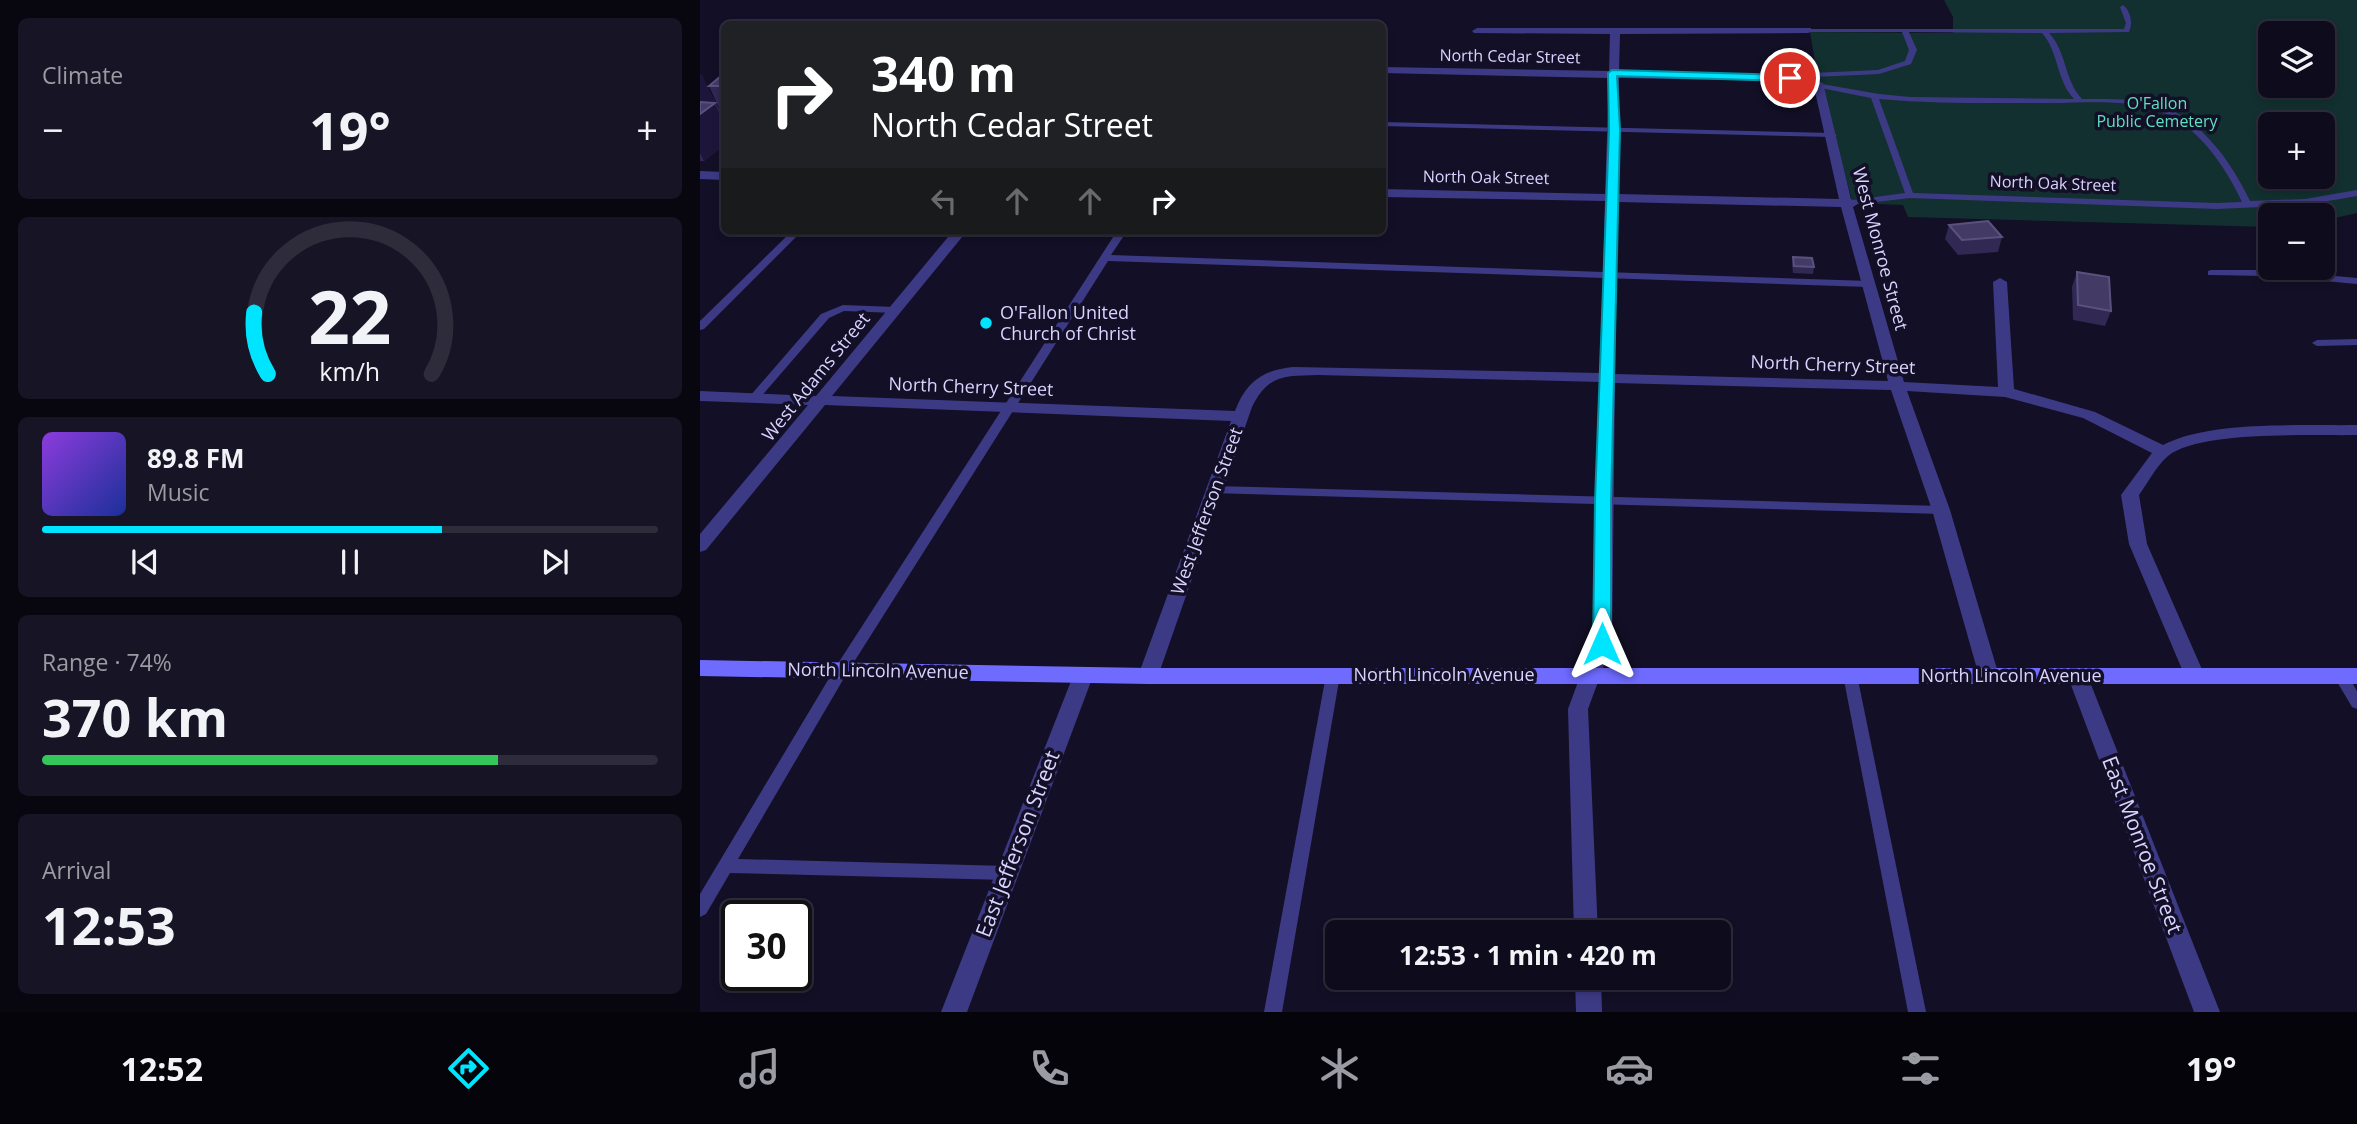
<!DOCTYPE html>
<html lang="en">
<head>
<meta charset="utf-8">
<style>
	:root { --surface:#0e0b1c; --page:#171425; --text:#f1f3f6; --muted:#9b9ba3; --line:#2e2b3b; --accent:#00e5ff }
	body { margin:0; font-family:"Open Sans",sans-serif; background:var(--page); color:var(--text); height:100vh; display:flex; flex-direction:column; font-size:26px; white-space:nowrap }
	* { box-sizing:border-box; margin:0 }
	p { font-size:23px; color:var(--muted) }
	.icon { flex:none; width:38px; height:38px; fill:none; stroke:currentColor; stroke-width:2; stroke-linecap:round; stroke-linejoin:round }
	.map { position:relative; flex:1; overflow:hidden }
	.sheet { display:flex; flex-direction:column; gap:18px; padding:18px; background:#08060f; width:700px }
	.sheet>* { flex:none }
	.hud { position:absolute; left:21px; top:21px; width:665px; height:214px; border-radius:10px; box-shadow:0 4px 10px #0003,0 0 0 2px var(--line); background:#202124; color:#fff; overflow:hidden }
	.tools { position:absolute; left:1558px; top:21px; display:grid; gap:14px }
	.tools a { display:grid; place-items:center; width:77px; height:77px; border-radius:10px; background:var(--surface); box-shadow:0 4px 10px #0003,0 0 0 2px var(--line); font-size:35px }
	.speed { position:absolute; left:21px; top:900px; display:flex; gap:14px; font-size:35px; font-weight:700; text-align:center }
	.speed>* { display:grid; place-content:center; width:91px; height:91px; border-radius:50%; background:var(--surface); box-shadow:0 4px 10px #0003,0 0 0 2px var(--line); line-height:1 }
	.speed .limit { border:4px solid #111; border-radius:10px; background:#fff; color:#111 }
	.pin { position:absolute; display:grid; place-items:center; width:60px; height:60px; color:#fff; margin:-30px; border:4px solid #fff; border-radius:50%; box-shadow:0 2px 7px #0007 }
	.me { position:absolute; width:77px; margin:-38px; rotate:0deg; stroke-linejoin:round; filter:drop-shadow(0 0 5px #0008) }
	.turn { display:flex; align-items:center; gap:24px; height:147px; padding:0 35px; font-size:32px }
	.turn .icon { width:91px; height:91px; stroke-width:2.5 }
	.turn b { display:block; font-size:49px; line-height:60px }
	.lanes { display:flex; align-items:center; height:66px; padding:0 35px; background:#0003; justify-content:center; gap:35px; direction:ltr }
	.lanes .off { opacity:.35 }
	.big { font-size:52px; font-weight:700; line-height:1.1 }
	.sheet .widget { flex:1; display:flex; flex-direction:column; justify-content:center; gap:10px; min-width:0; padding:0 24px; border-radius:10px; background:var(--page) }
	.sheet .dial { align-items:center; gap:0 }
	.dial svg { height:182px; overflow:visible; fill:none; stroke:var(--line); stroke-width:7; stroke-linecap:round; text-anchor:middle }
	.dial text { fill:var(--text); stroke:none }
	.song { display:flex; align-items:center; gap:21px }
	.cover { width:84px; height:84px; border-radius:10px; background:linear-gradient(135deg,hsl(270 70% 55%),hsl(230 70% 35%)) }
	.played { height:7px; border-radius:4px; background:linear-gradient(90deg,var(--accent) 65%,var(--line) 65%) }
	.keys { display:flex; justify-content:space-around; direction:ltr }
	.heat { display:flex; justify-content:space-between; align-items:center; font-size:38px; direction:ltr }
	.charge { height:10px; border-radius:5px; background:linear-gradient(90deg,#34c759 74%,var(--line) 0) }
	.trip { position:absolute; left:625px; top:920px; width:406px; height:70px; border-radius:10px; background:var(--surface); box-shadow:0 4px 10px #0003,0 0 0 2px var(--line); font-weight:700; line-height:70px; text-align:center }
	.tabs { display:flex; height:112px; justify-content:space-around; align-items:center; background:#06040b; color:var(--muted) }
	.tabs .icon { width:49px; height:49px }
	.tabs .current { color:var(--accent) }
	.tabs b { font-size:32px; color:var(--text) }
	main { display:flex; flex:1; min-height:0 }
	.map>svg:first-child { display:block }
	.green { fill:#12302f; fill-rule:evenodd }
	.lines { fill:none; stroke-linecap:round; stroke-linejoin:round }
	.lane { fill:#3d3a85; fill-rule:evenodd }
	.street { fill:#3d3a85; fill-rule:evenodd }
	.secondary { fill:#6f6bff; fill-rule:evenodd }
	.wall { fill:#312854 }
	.shaded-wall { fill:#1d163a }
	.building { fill:#433a66; stroke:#5a527e; stroke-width:2 }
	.route { fill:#00e5ff; stroke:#0095a6; stroke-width:2 }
	.poi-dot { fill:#00e5ff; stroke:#130f26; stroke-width:2.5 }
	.labels { text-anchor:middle; stroke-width:7; stroke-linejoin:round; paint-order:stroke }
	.far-street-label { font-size:16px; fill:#d9d4ff; stroke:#130f26 }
	.far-park-label { font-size:16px; fill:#5fe0c0; stroke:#130f26 }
	.street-label { font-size:18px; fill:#d9d4ff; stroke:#130f26 }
	.poi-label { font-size:18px; fill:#d9d4ff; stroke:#130f26; text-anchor:start }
	.near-street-label { font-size:21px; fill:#d9d4ff; stroke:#130f26 }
</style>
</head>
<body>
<main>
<section class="sheet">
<div class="widget"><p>Climate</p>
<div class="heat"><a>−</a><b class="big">19°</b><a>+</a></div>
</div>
<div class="widget dial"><svg viewBox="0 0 100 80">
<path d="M14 69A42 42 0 1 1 86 69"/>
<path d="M14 69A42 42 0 0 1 8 42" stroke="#00e5ff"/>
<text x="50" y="56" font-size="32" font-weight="700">22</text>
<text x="50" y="72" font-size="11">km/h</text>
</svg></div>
<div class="widget">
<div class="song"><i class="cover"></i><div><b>89.8 FM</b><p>Music</p></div></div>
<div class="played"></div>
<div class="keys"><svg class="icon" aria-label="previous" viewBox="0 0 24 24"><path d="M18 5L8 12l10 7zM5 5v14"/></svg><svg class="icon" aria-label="pause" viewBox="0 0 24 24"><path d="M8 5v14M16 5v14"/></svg><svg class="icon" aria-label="next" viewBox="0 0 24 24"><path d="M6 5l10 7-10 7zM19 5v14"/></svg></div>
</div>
<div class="widget"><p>Range · 74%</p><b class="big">370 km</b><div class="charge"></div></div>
<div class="widget"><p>Arrival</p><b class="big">12:53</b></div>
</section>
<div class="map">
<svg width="1657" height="1012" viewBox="0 0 1657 1012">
	<rect width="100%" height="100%" fill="#130f26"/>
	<path class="green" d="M1244,0h413v213l-35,8v-6h-52v12l-362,-10 -5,-12 -50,-2 -34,-118 -9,-53 143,1v-16zM1570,33h52v53h-52zM1570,124h52v53h-52z"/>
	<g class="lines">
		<g class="lane">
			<path d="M1423,5c8,6 10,19 6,27l-80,1c18,19 15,47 33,66 26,0 51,-1 76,6 43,13 74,58 92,96l55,-2 52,-9v6l-52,9 -88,4 -307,-11 -60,7 -1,-2 4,-3 52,-7 -34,-95 -55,-11v-4l63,11 31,3 164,2c-18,-19 -15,-47 -32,-66l-133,-1 8,18 -6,14 -32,10 -65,3 -8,5 -4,-2 10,-7 66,-3 27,-9 4,-11 -7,-18h-94l-2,-1v-2h318l2,-6 -6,-16zM1179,99c57,5 114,4 171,4 37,0 82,-5 116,11 35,16 60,54 76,88l-25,1 -304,-10z"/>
			<path d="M682,122l451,11 4,2 -4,2 -451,-11z"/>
			<path d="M92,231h10l-98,98 -4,1v-9z"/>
			<path d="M417,231h10l-16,24 758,26 5,3 -5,3 -761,-26 -261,412 -109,186 269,7 6,2 2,5 -2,5 -6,2 -277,-7 -24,41 -6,3v-23l137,-229z"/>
			<path d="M1511,270h57l89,8v6l-89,-8 -60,-1v-4z"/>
			<path d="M143,305l52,2 5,3 -5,3 -51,-2 -15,7 -71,82h-8l-2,-2 2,-2 71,-82z"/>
			<path d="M1657,339v6l-40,1 -5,-3 5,-3z"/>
			<path d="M515,486l726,20 6,4 -6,4 -730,-21 -2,-3 2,-3z"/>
			<path d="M633,670l5,1 2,4 -58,337h-18l62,-337 2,-4z"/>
			<path d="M1150,670l5,1 2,4 69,337h-18l-65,-337 2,-4z"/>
			<path d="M1640,670l5,1 12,20v18l-5,-2 -19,-32 2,-4z"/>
		</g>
		<g class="street">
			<path d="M777,28h334v4l-3,1 -188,1 -1,38 171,3 33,8 28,116 8,4 -6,4 51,175 94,5 -5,-105 7,-4 7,4 7,107 81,23 68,33c47,-25 140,-19 194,-20v10c-43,1 -157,-5 -189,21 -12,10 -20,27 -29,39l8,49 57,130 -3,6 -7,2 -7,-2 -3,-6 -55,-130 -8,-49 31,-42 -69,-35 -78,-21 -98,-6 43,119 49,166 -3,6 -7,2 -7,-2 -3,-6 -47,-166 -41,-120 -276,-7 -3,261 -24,65 10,224h-24l-6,-224 24,-65 8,-262 -282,-7c-33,1 -50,-1 -66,32l-94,269 -3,6 -7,2 -7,-2 -3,-6 93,-255 -406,-16 -119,145 -6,2v-18l108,-129 -108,-4v-10l116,5 137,-165h14l-135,165 403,15c11,-29 28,-41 58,-44l307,6 5,-172 -223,-4v-8l223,5 4,-116 -227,-5v-6l227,4 1,-37 -136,-1 -2,-2zM919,78l171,3 24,6 25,112 -221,-5zM918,202l223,5 47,174 -273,-7z"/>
			<path d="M0,171l24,1v8l-24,-1z"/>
			<path d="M383,668l7,2 3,6 -126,336h-26l132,-336 3,-6z"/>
			<path d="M1378,669l7,2 3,6 132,335h-26l-126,-335 3,-6z"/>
			<path d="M875,978h26l1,34h-26z"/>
		</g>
		<path class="secondary" d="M0,660l448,8h1209v16h-1209l-448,-8z"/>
	</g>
	<g class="wall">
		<path d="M0,74l19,35 5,15v21l-20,16h-4z"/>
		<path d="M24,76v43l-15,-33z"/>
		<path d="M1249,225l53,12 -4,15 -40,3 -13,-16z"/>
		<path d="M1093,257l21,10 -1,7 -20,-1 -1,-8z"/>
		<path d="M1377,272l34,39 -6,15 -32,-6 -1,-33z"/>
	</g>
	<path class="shaded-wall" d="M2,74l22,50v21l-20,16 -4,-8v-77z"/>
	<g class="building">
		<path d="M21,76h3v10h-15z"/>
		<path d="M0,102l15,1 -15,11z"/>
		<path d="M1288,221l14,16 -40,3 -13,-15z"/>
		<path d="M1093,257l19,1 2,9 -20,-1z"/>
		<path d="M1377,272l32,5 2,34 -33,-6z"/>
	</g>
	<path class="route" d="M912,70l178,5 5,3 -5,3 -173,-5 3,54 -9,371v143l-3,4h-12l-3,-4 2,-143 14,-371 -1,-57z"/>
	<circle class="poi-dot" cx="286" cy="323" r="7"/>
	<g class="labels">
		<g class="far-street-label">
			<text transform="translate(810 56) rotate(1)" y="6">North Cedar Street</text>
			<text transform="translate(786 177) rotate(1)" y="6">North Oak Street</text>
			<text transform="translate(1353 183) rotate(2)" y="6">North Oak Street</text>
		</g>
		<g class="far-park-label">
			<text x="1457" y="109">O'Fallon<tspan x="1457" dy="18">Public Cemetery</tspan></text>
		</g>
		<g class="street-label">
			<text transform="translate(1180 249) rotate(75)" y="6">West Monroe Street</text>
			<text transform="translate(1133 365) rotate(2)" y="6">North Cherry Street</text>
			<text transform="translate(116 377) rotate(-51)" y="6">West Adams Street</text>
			<text transform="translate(271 387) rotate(2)" y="6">North Cherry Street</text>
			<text transform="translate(507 511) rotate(-70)" y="6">West Jefferson Street</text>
			<text transform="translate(178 671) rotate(1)" y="6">North Lincoln Avenue</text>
			<text x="744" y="681">North Lincoln Avenue</text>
			<text x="1311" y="682">North Lincoln Avenue</text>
		</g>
		<g class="poi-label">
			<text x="300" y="319">O'Fallon United<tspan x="300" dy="21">Church of Christ</tspan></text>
		</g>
		<g class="near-street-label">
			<text transform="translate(318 844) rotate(-69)" y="7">East Jefferson Street</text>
			<text transform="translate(1442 845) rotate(69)" y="7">East Monroe Street</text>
		</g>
	</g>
</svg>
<div class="tools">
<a><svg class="icon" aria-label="layers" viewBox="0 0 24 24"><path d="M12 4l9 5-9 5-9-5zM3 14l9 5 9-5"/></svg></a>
<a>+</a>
<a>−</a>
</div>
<div class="speed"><div class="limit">30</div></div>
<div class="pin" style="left:1090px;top:78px;background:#d93025"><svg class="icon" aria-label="arrive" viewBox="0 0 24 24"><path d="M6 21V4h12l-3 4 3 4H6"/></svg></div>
<svg class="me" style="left:902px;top:644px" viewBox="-20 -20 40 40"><path d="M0-17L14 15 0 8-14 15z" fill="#00e5ff" stroke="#fff" stroke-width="4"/></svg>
<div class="trip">12:53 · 1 min · 420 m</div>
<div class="hud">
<div class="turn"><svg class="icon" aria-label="right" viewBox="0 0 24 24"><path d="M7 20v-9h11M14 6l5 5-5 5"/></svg><div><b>340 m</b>North Cedar Street</div></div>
<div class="lanes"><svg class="icon off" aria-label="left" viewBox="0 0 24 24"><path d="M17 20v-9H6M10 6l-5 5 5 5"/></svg><svg class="icon off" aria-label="ahead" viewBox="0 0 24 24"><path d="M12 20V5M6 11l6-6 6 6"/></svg><svg class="icon off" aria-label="ahead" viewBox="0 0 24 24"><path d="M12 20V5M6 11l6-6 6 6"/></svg><svg class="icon" aria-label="right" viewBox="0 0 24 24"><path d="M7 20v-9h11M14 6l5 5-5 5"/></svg></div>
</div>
</div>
</main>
<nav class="tabs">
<b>12:52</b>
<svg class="icon current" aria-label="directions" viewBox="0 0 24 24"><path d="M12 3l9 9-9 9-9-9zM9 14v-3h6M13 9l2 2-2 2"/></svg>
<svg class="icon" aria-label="music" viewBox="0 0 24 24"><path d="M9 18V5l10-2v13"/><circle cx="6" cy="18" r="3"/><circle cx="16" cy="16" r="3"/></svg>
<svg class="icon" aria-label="phone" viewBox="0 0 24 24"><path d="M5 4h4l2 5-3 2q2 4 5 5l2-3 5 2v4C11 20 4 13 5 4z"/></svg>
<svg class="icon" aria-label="climate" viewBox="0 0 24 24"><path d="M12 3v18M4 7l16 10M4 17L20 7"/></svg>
<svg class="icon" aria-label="car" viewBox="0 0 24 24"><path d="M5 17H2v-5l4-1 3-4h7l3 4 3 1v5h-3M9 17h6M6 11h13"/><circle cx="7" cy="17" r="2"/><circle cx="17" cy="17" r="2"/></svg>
<svg class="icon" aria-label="filters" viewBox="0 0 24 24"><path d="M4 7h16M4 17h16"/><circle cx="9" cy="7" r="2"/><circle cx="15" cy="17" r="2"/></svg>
<b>19°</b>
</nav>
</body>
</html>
